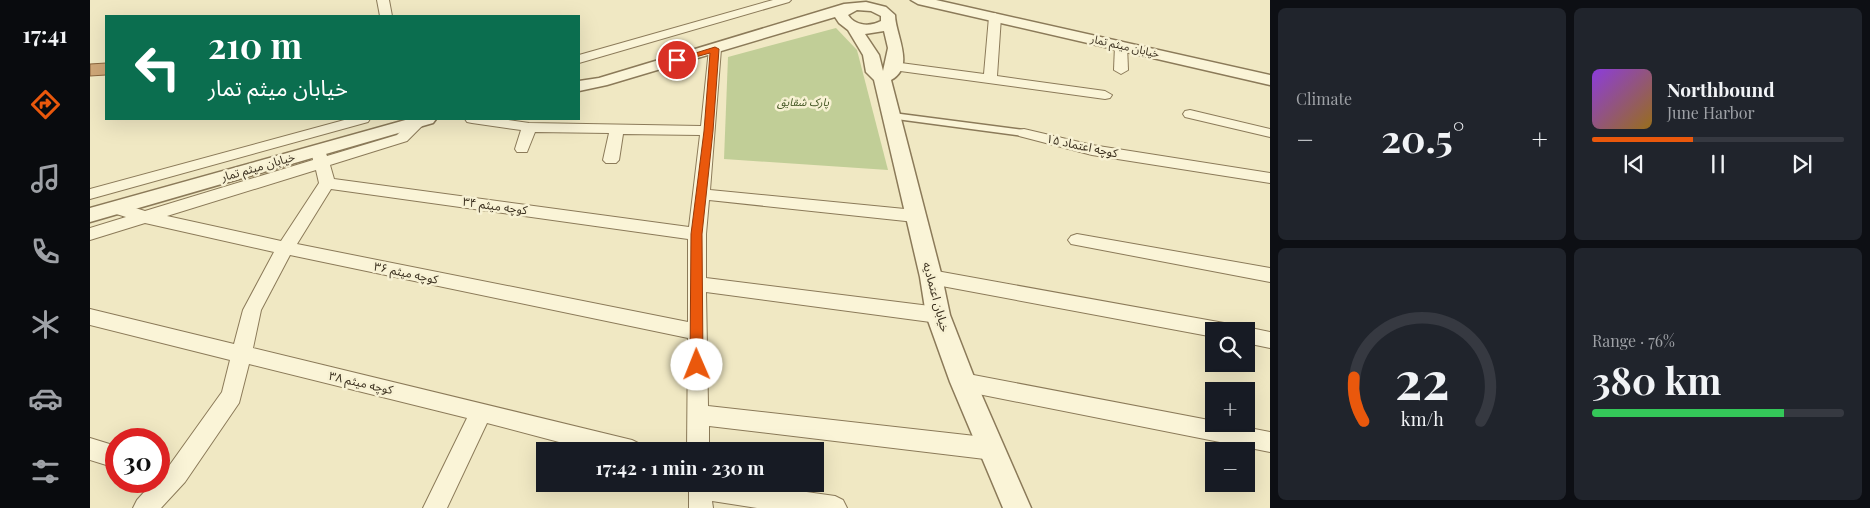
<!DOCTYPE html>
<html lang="en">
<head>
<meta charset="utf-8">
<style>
	:root { --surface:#171b24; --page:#20242c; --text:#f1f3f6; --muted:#9ea1a6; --line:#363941; --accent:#ea580c }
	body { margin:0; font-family:"Playfair Display","Noto Sans Arabic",serif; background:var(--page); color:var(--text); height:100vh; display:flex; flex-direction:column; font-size:19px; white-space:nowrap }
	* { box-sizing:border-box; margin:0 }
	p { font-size:16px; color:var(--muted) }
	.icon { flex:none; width:28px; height:28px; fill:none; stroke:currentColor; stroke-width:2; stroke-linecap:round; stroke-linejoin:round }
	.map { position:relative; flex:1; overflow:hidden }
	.details { display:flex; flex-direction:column; gap:8px; padding:8px; background:#0d0f14; width:600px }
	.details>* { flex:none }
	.banner { position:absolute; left:15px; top:15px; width:475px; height:105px; border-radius:0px; box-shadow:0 5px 20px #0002; background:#0b6e4f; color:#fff; overflow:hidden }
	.controls { position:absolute; left:1115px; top:322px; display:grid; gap:10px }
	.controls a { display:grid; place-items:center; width:50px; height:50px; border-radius:0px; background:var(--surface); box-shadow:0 5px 20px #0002; font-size:25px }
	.speed { position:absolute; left:15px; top:428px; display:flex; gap:10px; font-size:25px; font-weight:700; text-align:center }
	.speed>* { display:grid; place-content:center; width:65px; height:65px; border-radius:50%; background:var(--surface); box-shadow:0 5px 20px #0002; line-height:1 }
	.speed .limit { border:8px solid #d22; background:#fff; color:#111 }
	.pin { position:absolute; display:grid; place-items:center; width:42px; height:42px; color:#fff; margin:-21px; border:2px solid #fff; border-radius:50%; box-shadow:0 1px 5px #0007 }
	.me { position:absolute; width:55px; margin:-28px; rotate:359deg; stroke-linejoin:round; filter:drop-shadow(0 0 4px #0008) }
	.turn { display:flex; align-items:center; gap:18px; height:105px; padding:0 20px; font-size:22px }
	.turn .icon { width:65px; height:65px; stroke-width:2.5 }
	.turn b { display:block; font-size:35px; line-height:42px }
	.big { font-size:38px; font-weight:700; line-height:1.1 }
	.details .card { flex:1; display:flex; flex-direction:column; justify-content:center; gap:8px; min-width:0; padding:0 18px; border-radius:8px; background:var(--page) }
	.details .dial { align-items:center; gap:0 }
	.dial svg { height:130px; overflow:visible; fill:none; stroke:var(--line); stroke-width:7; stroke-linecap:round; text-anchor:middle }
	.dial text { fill:var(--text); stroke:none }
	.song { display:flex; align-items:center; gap:15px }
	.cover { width:60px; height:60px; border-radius:8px; background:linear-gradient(135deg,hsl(270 70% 55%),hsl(40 70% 35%)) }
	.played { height:5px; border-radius:2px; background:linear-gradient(90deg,var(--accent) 40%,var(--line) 40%) }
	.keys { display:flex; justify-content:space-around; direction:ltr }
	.heat { display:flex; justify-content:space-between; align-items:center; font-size:28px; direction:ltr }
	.charge { height:8px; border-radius:4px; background:linear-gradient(90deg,#34c759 76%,var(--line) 0) }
	.details .tiles { flex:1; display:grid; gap:8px; grid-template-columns:repeat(2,1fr) }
	.trip { position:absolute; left:446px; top:442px; width:288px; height:50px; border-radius:0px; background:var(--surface); box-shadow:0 5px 20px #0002; font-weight:700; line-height:50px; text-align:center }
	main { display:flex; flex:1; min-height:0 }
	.tabs { display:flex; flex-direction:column; width:90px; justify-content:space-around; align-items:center; background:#090b0e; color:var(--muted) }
	.tabs .icon { width:35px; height:35px }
	.tabs .selected { color:var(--accent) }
	.tabs b { font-size:22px; color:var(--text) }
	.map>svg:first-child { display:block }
	.green { fill:#c1ce97 }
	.building { fill:#cfa778; stroke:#8b663e }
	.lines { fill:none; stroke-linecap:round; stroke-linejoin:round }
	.pedestrian-casing { stroke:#8b7a59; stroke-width:3 }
	.minor-casing { stroke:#8b7a59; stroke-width:2 }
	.tertiary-casing { stroke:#8b7a59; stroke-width:3 }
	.pedestrian { fill:#faf4d7; fill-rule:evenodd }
	.minor { fill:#faf4d7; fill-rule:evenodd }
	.tertiary { fill:#faf4d7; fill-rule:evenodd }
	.route { fill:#ea580c; stroke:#983908 }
	.labels { text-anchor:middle; stroke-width:5; stroke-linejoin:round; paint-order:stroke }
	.far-street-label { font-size:11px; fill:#3a2f1e; stroke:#f7f1d3 }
	.far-park-label { font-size:11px; font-style:italic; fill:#445724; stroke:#f7f1d3 }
	.street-label { font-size:12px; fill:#3a2f1e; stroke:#f7f1d3 }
</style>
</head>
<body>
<main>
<nav class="tabs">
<b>17:41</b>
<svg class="icon selected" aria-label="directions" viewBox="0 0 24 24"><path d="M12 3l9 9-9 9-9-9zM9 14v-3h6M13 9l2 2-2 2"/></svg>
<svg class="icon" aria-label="music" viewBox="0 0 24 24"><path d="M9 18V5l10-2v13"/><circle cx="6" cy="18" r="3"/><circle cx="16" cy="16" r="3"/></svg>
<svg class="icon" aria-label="phone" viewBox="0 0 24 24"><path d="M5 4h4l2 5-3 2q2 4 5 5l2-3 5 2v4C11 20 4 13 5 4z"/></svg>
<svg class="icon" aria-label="climate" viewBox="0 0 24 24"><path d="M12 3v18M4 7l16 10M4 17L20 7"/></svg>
<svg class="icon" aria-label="car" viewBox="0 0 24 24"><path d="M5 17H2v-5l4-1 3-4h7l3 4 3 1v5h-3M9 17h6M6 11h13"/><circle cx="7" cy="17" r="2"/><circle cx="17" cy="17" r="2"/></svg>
<svg class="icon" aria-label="filters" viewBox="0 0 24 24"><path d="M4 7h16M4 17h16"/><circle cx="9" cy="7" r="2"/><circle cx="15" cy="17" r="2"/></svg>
</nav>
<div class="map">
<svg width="1180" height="508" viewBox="0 0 1180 508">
	<rect width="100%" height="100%" fill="#f0e8c3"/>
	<path class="green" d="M746,28l21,22 31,120 -164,-11 4,-102z"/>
	<path class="building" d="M16,63v12l-16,1v-12z"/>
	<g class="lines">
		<g class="pedestrian-casing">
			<path id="pedestrian" d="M803,113l131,17 5,3 -5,3 -135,-18 -1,-2z"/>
		</g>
		<g class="minor-casing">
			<g id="minor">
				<path d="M287,0h12l3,16h-12z"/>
				<path d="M683,0h18l-2,2 -210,61v-8z"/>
				<path d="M905,13l6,4 -4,59 108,15 7,4 -2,3 -5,1 -212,-29 -6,-4 6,-4 91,12 5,-57z"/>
				<path d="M1031,41l6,4 1,25 -7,4 -7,-4 1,-25z"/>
				<path d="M625,45l6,4 -11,141 205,20 6,2 2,4 -2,4 -6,2 -206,-22 -3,34v44l232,29 7,3 2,5 -2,5 -7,3 -232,-31 2,114 285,32 8,4 3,7 -3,7 -8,4 -284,-34v25h-22l1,-113 -398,-83 -29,55 -8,38 379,92 8,4 3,7h-50l-106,-28 -40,85h-24l44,-90 -218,-54 -10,39 -54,79 -24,26h-28l4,-8 17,-19h5v-4l10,-11 53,-74 8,-32 -140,-35v-16l144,35 9,-34 31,-58 -129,-29 -55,17v-12l36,-11 -16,-5 -2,-4 2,-4 6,-2 29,9 168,-51 -2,-11 2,-3h10l4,10 70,-21 16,-16h12l1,2 -2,3 -17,17 -77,24 4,14 355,48 11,-92 -77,-1 -4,26 -3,3h-10l-3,-3 6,-27 -74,-1 -8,20h-10l-2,-3 6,-19 -49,-7 -5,-1 -2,-3h36l28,4 172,3 8,-77zM226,170l3,13 -38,58 -114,-25zM241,189l357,50v83l-391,-78z"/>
				<path d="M1100,110l80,19v8l-85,-20 -2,-3 2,-3z"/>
				<path d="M258,119h22l-2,3 -278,77v-10z"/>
				<path d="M934,129l68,16 178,28v10l-178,-28 -73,-19 -2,-3 2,-3z"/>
				<path d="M987,234l193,34v14l-199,-38 -3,-4 3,-4z"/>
				<path d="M841,270l293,53 7,2 3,6h-20v6l-283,-53 -6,-2 -3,-5 3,-5z"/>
				<path d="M1156,327l24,5v16l-24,-5v-12h-8z"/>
				<path d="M873,373l251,48v3h15l41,8v20l-307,-61 -7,-3 -3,-6 3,-6z"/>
				<path d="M0,438l26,8v22l-26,-8z"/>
				<path d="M599,484h61l85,12 8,4 4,8h-90l-45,-7 1,7h-24z"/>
			</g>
		</g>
		<g class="tertiary-casing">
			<g id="tertiary">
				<path d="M821,0h25l334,75v10l-352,-81z"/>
				<path d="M776,2l20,5 9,8c0,19 21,52 -4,65l51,197 8,38 26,67 55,126h-28l-53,-126 -24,-67 -6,-38 -46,-197 -8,-8 -3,-17 -15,-25 -9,-7 -4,-6 -228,68 -28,6v-10l20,-3 245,-74zM767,10l14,1 10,5v5c-11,6 -26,5 -33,-6zM794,31l4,17 -5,23 -4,-16 -14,-21z"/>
				<path d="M319,119h27l-3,4 -343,99v-14z"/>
			</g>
		</g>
		<use href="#pedestrian" class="pedestrian"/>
		<use href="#minor" class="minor"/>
		<use href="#tertiary" class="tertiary"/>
	</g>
	<path class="route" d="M625,47l4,2 -6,82 -11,103 1,131 -1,4 -5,2 -5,-2 -2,-4 1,-131 13,-103 6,-78 -33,9 -4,-2z"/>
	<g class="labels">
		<g class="far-street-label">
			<text transform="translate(1035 46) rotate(13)" y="4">خیابان میثم تمار</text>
		</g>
		<g class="far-park-label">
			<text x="713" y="106">پارک شقایق</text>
		</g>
		<g class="street-label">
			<text transform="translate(992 146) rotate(12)" y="4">کوچه اعتماد ۱۵</text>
			<text transform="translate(168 167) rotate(-16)" y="4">خیابان میثم تمار</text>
			<text transform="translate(405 206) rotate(8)" y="4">کوچه میثم ۳۴</text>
			<text transform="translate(316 273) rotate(12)" y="4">کوچه میثم ۳۶</text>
			<text transform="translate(846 297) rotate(75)" y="4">خیابان اعتمادیه</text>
			<text transform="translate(271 383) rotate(13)" y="4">کوچه میثم ۳۸</text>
		</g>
	</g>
</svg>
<div class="controls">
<a><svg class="icon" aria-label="search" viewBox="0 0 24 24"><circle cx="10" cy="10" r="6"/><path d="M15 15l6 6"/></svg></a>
<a>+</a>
<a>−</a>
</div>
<div class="speed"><div class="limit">30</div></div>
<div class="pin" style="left:587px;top:60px;background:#d93025"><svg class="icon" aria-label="arrive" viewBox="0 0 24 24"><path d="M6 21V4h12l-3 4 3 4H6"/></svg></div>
<svg class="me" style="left:607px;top:365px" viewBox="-20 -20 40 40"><circle r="19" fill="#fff"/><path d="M0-13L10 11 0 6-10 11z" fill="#ea580c"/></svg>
<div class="trip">17:42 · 1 min · 230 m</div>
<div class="banner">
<div class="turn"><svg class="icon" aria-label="left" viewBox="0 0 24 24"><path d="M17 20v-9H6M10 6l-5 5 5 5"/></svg><div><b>210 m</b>خیابان میثم تمار</div></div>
</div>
</div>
<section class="details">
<div class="tiles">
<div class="card"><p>Climate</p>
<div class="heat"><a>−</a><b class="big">20.5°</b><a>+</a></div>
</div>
<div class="card">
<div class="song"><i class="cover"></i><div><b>Northbound</b><p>June Harbor</p></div></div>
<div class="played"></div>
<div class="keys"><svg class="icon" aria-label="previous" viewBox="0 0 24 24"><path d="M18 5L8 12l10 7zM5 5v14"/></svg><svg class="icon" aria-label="pause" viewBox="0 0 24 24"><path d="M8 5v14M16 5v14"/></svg><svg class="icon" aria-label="next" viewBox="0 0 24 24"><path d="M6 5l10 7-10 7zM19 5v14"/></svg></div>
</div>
<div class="card dial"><svg viewBox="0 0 100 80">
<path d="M14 69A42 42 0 1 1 86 69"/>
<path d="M14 69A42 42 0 0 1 8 42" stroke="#ea580c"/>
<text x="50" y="56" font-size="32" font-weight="700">22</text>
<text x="50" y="72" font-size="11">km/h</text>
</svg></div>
<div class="card"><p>Range · 76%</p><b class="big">380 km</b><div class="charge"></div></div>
</div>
</section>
</main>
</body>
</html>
